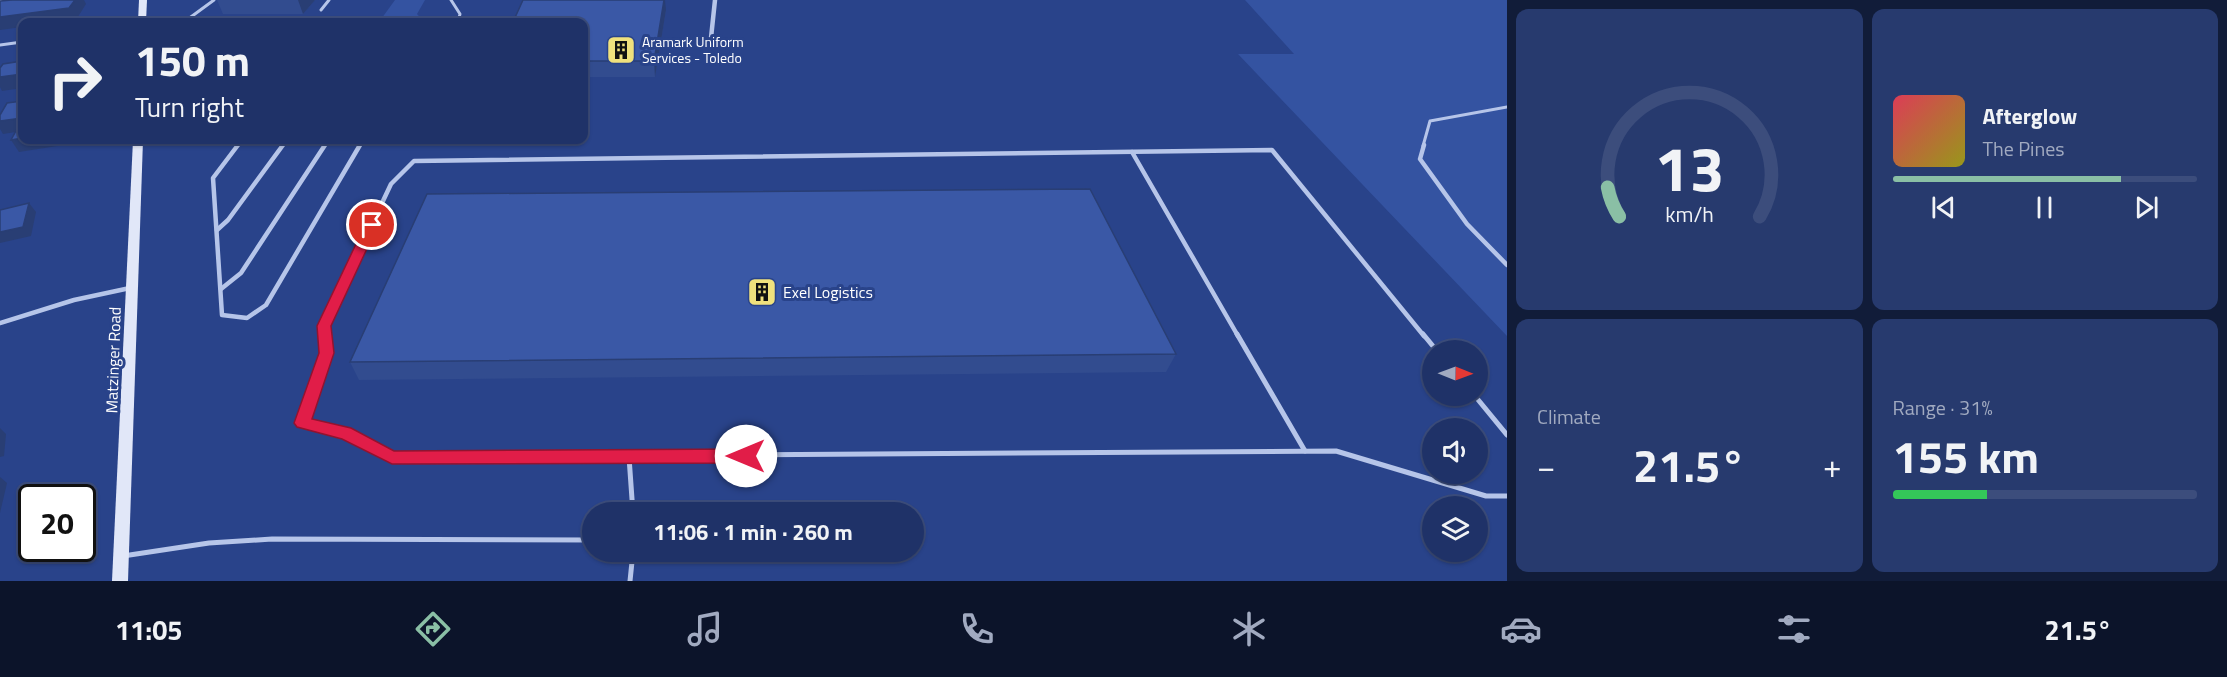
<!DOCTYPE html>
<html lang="en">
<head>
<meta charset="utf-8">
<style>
	:root { --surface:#1f3268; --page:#273a6e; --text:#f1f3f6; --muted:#a1aac0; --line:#3c4d7c; --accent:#8abfa5 }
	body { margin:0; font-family:"Titillium Web",sans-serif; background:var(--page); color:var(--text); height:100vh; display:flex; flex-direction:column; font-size:22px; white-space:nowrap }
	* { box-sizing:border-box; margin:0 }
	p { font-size:20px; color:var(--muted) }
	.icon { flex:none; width:33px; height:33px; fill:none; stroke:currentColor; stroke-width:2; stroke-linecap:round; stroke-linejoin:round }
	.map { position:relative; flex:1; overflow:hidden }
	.panel { display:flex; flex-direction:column; gap:9px; padding:9px; background:#111c39; width:720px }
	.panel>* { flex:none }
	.top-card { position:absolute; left:18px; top:18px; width:570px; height:126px; border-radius:12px; box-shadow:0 2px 4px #0004,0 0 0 2px var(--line); background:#1f3268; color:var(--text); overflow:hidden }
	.needle { width:39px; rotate:91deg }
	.controls { position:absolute; left:1422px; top:340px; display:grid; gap:12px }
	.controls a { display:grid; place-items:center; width:66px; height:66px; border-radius:50%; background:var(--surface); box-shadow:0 2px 4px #0004,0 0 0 2px var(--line); font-size:30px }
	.speed { position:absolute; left:18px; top:484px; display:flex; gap:12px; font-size:30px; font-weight:700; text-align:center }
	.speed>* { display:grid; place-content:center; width:78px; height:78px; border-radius:50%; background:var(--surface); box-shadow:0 2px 4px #0004,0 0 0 2px var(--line); line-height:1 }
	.speed .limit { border:3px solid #111; border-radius:9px; background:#fff; color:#111 }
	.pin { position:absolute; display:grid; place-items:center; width:51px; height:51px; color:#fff; margin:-26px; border:3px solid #fff; border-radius:50%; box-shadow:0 2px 6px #0007 }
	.me { position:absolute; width:66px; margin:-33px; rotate:270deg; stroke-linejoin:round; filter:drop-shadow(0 0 4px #0008) }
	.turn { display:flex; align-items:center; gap:21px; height:126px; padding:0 18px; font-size:27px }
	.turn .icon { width:78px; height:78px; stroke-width:2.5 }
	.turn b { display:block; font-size:42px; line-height:51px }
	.big { font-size:45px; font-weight:700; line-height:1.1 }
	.panel .card { flex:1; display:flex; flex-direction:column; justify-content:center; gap:9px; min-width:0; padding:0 21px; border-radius:12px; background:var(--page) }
	.panel .dial { align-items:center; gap:0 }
	.dial svg { height:156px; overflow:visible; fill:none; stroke:var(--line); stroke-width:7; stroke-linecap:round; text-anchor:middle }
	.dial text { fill:var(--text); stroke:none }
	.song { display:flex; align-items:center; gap:18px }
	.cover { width:72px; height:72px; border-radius:9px; background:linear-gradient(135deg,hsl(350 70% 55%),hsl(60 70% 35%)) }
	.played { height:6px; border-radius:3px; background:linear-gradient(90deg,var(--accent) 75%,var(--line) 75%) }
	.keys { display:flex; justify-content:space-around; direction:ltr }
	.heat { display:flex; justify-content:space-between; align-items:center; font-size:33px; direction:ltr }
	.charge { height:9px; border-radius:4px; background:linear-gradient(90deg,#34c759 31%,var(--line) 0) }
	.panel .tiles { flex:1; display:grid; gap:9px; grid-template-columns:repeat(2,1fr) }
	.trip { position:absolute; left:582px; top:502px; width:342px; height:60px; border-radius:30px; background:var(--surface); box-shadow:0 2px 4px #0004,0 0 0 2px var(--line); font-weight:700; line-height:60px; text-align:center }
	.menu { display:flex; height:96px; justify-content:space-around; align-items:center; background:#0c142a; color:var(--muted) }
	.menu .icon { width:42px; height:42px }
	.menu .selected { color:var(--accent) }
	.menu b { font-size:27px; color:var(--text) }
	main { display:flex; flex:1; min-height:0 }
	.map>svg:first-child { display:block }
	.green { fill:#3453a1 }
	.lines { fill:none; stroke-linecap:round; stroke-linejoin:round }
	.lane-far2 { stroke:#b6c5e9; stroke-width:3 }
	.lane-far1 { stroke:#b6c5e9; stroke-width:4.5 }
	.lane { stroke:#b6c5e9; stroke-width:5 }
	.street { stroke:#b6c5e9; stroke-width:4.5 }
	.secondary { fill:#e1e7f8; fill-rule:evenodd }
	.wall { fill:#324c8f }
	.shaded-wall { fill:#293e74 }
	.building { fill:#3a58a6; stroke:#293e74; stroke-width:1.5 }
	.route { fill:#e11d48; stroke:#92132f; stroke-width:1.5 }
	.labels { text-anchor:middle; stroke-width:6; stroke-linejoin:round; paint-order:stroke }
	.far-poi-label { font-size:14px; fill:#fff; stroke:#29438a; text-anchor:start }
	.poi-label { font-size:16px; fill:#fff; stroke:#29438a; text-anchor:start }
	.street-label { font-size:16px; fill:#fff; stroke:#29438a }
</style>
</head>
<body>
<main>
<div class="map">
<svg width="1507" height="581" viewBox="0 0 1507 581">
	<rect width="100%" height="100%" fill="#29438a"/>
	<g class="green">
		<path d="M395,0h30l-8,14 7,8h-45z"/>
		<path d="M1245,0h262v336l-269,-282h56z"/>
	</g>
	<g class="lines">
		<g class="lane-far2">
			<path d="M451,0l9,14 -2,8"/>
			<path d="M0,1l10,-1"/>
			<path d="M321,10l8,-10"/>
			<path d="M184,22l30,-22"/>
			<path d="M0,45l22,-3"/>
			<path d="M237,146l5,-6"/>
			<path d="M282,146l5,-6"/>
			<path d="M324,146l4,-6"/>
			<path d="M359,146l4,-6"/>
			<path d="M1423,146l7,-25 77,-14"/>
		</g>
		<g class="lane-far1">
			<path d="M238,145l-25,33 9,137 25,3 19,-13 94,-160"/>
			<path d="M1424,145l-4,14 47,65 40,41"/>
			<path d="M1132,152l106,184"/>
			<path d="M217,230l11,-10 55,-75"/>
			<path d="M221,289l20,-16 84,-128"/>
			<path d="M0,323l74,-23 56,-12"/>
			<path d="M325,336l-1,-10 67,-142 23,-23 858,-11 152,186"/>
		</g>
		<g class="lane">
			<path d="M325,334l1,19 -24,70 44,10 46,24 944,-6 150,45h21"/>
			<path d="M1237,334l68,117"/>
			<path d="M1423,334l14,17"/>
			<path d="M1475,396l32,39"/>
			<path d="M629,457l4,56"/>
			<path d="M123,556l86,-13 63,-4 320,1"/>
			<path d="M630,581l3,-29"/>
		</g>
		<path class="street" d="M711,38l4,-38"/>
		<g class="secondary">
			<path d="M139,0h8l-1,22h-8z"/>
			<path d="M133,140h10l-15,441h-16z"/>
		</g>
	</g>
	<g class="wall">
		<path d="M217,0h98l-12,14h-80z"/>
		<path d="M666,10l-11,67h-71v-55z"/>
		<path d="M1176,354l-10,18 -807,8 -9,-18z"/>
	</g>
	<g class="shaded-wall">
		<path d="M75,0h9l2,4 -10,16 -18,2h-36v5l-22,3v-13z"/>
		<path d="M298,0h17l-12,14z"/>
		<path d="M664,0h1l1,10 -11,67 -1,-16z"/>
		<path d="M22,74v14l-20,3 -2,-4v-10z"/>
		<path d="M22,118v13l-19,3 -3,-5v-8z"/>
		<path d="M22,138v2h50l-2,4 -51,8 -8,-12z"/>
		<path d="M29,203l7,9 -5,24 -31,7v-11z"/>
		<path d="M0,428l6,6 -2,22 -4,1z"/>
		<path d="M0,477l7,6 -7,30z"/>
	</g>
	<g class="building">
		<path d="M12,0h63l-6,8 -69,9v-16z"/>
		<path d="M523,0h141l-10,61h-70v-39h-71z"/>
		<path d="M22,61v13l-22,3v-9l3,-4z"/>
		<path d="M22,101v17l-22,3v-6l7,-12z"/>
		<path d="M22,120v18l-11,2z"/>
		<path d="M1090,189l86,165 -826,8 77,-168z"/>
		<path d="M29,203l-6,24 -23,5v-22z"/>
	</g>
	<path class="route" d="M372,221l6,4 -47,101 3,27 -22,66 39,9 43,23 352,-2 6,2 2,5 -2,5 -6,2 -354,1 -50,-25 -45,-12 -3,-4 25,-70 -2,-27 48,-101z"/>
	<defs>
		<g id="building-square" transform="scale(1.5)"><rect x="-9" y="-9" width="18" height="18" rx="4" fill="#f0e17d" stroke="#29438a"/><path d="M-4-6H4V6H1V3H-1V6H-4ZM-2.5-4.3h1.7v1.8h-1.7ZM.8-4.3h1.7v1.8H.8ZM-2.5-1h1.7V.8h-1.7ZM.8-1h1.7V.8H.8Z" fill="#111"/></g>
	</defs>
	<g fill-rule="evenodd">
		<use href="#building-square" x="621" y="50"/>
		<use href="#building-square" x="762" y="292"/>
	</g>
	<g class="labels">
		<g class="far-poi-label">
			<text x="642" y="47">Aramark Uniform<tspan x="642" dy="16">Services - Toledo</tspan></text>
		</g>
		<g class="poi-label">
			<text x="783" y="298">Exel Logistics</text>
		</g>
		<g class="street-label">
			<text transform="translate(113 360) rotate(-88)" y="6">Matzinger Road</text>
		</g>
	</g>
</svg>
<div class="controls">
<a><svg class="needle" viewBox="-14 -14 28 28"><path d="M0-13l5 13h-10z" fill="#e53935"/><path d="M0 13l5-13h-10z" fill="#a1aac0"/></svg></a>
<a><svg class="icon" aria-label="sound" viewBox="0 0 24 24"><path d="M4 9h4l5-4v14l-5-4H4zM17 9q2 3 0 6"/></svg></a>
<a><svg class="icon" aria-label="layers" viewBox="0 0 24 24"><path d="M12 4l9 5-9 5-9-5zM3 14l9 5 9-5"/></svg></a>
</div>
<div class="speed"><div class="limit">20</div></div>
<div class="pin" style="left:372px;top:225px;background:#d93025"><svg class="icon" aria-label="arrive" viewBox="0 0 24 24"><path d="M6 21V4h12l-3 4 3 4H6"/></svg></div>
<svg class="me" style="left:746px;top:456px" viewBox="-20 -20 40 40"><circle r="19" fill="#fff"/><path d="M0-13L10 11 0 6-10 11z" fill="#e11d48"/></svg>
<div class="trip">11:06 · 1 min · 260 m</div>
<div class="top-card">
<div class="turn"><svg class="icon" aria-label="right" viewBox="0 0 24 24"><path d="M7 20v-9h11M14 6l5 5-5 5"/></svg><div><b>150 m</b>Turn right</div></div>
</div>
</div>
<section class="panel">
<div class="tiles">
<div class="card dial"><svg viewBox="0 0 100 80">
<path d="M14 69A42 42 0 1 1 86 69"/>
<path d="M14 69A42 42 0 0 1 8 54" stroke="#8abfa5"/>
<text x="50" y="56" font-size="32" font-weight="700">13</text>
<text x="50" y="72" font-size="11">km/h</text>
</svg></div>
<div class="card">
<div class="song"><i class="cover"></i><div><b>Afterglow</b><p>The Pines</p></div></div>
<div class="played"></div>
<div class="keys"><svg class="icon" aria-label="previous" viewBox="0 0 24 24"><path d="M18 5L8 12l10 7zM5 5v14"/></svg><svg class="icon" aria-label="pause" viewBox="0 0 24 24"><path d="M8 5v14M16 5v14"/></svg><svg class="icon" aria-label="next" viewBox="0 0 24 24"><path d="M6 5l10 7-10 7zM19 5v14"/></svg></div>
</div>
<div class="card"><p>Climate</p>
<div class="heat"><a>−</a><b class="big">21.5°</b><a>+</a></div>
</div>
<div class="card"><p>Range · 31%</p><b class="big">155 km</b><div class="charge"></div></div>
</div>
</section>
</main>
<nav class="menu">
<b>11:05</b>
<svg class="icon selected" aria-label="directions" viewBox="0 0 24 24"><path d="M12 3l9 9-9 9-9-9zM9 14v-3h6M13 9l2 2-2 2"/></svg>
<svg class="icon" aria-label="music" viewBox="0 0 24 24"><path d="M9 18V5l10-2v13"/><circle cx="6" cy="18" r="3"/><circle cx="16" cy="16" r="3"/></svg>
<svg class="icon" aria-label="phone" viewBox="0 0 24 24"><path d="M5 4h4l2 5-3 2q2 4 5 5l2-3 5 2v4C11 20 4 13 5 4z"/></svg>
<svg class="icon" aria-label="climate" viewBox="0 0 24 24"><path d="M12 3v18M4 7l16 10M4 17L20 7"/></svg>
<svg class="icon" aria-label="car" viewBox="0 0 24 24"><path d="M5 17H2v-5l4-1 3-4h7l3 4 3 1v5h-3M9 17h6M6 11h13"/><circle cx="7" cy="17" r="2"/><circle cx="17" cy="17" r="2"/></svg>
<svg class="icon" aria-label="filters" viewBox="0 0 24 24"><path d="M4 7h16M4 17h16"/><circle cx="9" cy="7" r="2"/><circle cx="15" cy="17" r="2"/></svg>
<b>21.5°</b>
</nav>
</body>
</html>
